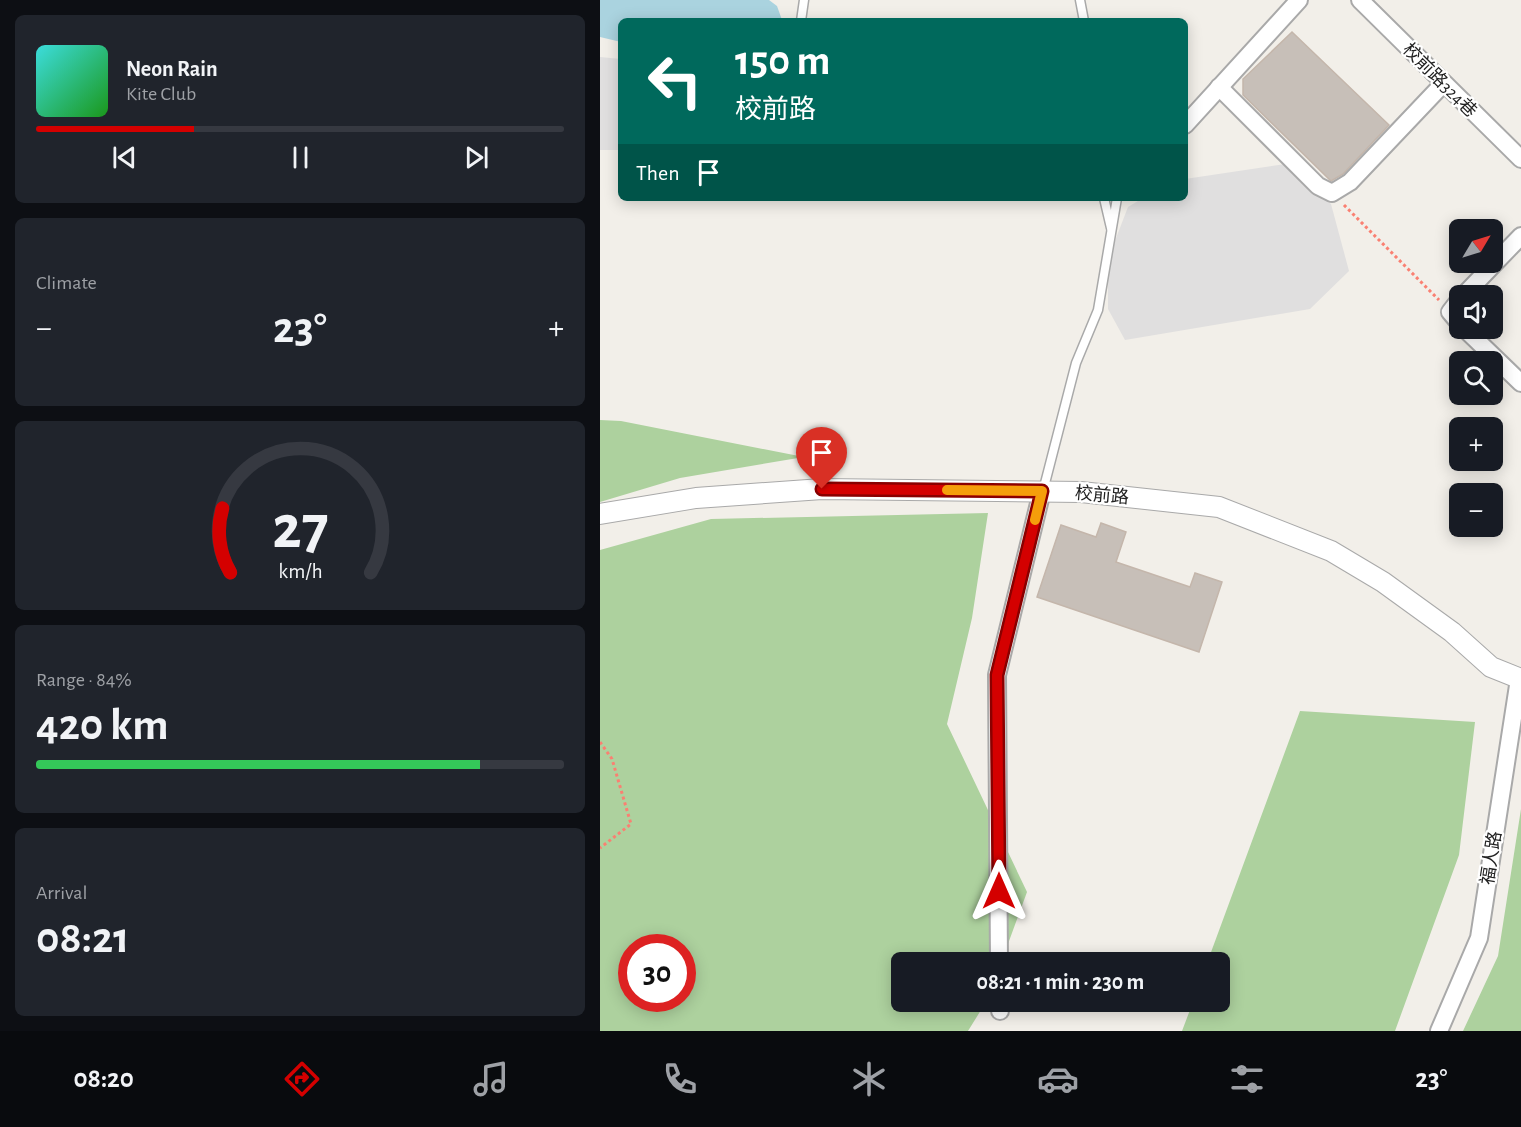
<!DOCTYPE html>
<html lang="en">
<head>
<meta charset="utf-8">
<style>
	:root { --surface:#171b24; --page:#20242c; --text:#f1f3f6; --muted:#9ea1a6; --line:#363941; --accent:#d40000 }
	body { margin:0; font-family:"Alegreya Sans","Noto Sans TC",sans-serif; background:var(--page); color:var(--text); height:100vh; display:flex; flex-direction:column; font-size:22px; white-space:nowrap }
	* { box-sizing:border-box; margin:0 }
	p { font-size:20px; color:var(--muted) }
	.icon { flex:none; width:33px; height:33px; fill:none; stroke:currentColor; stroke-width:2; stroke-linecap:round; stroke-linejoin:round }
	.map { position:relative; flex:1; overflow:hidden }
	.sheet { display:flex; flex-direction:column; gap:15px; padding:15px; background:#0d0f14; width:600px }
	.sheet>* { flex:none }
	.hud { position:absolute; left:18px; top:18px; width:570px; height:183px; border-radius:9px; box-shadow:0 3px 15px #0003; background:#00695c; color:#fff; overflow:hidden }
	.needle { width:39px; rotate:52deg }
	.fabs { position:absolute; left:849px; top:219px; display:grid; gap:12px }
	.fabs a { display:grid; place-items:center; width:54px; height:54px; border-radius:9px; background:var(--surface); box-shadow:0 3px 15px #0003; font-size:30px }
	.speed { position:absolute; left:18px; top:934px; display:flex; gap:12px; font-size:30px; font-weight:700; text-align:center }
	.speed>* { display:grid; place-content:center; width:78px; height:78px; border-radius:50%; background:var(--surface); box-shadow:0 3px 15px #0003; line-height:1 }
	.speed .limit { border:9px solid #d22; background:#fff; color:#111 }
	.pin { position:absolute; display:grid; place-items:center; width:51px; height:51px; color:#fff; margin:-62px -26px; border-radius:50% 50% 50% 0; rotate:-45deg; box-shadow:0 0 6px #0007 }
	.pin .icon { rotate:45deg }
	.me { position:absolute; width:66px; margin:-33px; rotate:0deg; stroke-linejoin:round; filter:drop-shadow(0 0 4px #0008) }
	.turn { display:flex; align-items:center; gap:21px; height:126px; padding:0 18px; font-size:27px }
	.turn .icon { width:78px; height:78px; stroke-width:2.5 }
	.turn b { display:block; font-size:42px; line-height:51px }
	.then { display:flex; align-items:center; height:57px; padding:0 18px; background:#0003; gap:12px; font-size:22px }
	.big { font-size:45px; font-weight:700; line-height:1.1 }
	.sheet .widget { flex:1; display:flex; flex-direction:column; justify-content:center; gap:9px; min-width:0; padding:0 21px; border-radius:9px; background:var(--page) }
	.sheet .dial { align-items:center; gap:0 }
	.dial svg { height:156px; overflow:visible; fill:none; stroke:var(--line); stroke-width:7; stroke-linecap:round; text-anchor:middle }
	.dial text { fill:var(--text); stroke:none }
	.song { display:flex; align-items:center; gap:18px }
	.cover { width:72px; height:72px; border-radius:9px; background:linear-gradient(135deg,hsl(180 70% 55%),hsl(120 70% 35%)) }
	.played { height:6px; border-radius:3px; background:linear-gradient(90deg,var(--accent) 30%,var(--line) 30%) }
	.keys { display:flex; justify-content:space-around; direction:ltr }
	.heat { display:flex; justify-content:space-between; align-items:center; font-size:33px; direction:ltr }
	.charge { height:9px; border-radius:4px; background:linear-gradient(90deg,#34c759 84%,var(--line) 0) }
	.trip { position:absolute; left:291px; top:952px; width:339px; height:60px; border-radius:9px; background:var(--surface); box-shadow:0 3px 15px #0003; font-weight:700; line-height:60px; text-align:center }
	.tabs { display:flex; height:96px; justify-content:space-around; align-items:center; background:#090b0e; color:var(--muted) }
	.tabs .icon { width:42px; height:42px }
	.tabs .active { color:var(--accent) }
	.tabs b { font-size:27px; color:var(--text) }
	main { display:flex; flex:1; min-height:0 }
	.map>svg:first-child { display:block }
	.residential { fill:#e0dfdf }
	.forest { fill:#add19e; fill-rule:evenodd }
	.water { fill:#aad3df }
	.building { fill:#c7bfb8; stroke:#c4b6ab; stroke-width:1.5 }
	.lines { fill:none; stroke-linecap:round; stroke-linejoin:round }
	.service-casing { stroke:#a9a9a9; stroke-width:11 }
	.minor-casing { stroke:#a9a9a9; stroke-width:20 }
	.tertiary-casing { stroke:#a9a9a9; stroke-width:22 }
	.path { stroke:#fa8072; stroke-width:3; stroke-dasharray:3 3; stroke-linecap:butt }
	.service { stroke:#fff; stroke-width:8 }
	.minor { stroke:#fff; stroke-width:16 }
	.tertiary { stroke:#fff; stroke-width:20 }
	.route-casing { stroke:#8a0000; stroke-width:15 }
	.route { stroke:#d40000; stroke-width:10 }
	.slow { stroke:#f59e0b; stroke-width:10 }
	.labels { text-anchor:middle; stroke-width:4.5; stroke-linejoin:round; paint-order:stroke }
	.street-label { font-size:18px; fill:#222; stroke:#fff }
</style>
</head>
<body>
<main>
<section class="sheet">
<div class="widget">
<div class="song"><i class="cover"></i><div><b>Neon Rain</b><p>Kite Club</p></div></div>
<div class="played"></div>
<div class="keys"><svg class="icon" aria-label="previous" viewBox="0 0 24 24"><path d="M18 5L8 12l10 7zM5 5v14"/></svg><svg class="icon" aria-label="pause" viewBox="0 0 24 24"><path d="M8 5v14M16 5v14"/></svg><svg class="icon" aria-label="next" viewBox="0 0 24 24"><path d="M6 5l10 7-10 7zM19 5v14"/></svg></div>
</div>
<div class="widget"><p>Climate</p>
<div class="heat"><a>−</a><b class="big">23°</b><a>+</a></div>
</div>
<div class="widget dial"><svg viewBox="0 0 100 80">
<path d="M14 69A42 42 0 1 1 86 69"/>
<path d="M14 69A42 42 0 0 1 10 36" stroke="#d40000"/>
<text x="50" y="56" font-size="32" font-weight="700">27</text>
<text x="50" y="72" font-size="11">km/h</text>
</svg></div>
<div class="widget"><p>Range · 84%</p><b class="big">420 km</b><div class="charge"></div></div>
<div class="widget"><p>Arrival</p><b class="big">08:21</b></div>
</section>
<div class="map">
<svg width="921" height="1031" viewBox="0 0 921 1031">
	<rect width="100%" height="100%" fill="#f2efe9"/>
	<g class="residential">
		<path d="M0,57l21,2v91h-21z"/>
		<path d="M685,164l46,40 18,67 -39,38 -185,31 -17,-31v-50l20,-52 15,-9h42v-19z"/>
	</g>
	<g class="forest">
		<path d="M0,420l21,1 183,36 -124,21 -80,24z"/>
		<path d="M388,513l-16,105 -25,106 80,168 -26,71h-99v39h84l-18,29h-368v-481l111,-31zM32,948h50v51h-50z"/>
		<path d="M700,711l175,11 -16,133 -64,176h-213l11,-29h27v-39h-13z"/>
		<path d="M921,809v222h-58l35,-75z"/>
	</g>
	<path class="water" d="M0,0h169l8,6 5,14 -161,1v21l-21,-5z"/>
	<g class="building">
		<path d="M692,32l97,93 -46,49 -12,7 -88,-86v-16z"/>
		<path d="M501,523l25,9 -10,30 74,25 5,-14 27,9 -23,70 -162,-55 24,-72 35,12z"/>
	</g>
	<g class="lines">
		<g class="service-casing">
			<g id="service">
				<path d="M480,0l4,21"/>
				<path d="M201,21l3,-21"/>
				<path d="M504,198l7,30"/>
				<path d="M443,491l33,-128 22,-53 19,-112"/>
			</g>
		</g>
		<g class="minor-casing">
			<g id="minor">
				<path d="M760,0l161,159"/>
				<path d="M619,87l99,99 14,7 18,-11 93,-98"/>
				<path d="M585,125l114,-125"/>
				<path d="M863,296l58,-60"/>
				<path d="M860,299l-10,13 10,12"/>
				<path d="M864,328l57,55"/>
				<path d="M399,963l-2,-288 45,-184"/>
				<path d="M400,1002v9"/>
				<path d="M839,1031l40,-93 40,-259"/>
			</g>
		</g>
		<g class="tertiary-casing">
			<path id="tertiary" d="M0,514l96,-16 126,-9 259,3 138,15 112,44 52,31 69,50 39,35 30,12"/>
		</g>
		<g class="path">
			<path d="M744,205l95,95"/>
			<path d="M0,742l12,17 19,65 -31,24"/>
		</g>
		<use href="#service" class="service"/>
		<use href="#minor" class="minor"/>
		<use href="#tertiary" class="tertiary"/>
	</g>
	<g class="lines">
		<g class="route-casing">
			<path id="route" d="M222,489l220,2 -45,184 2,216"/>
		</g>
		<use href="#route" class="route"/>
		<path class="slow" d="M347,490l95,1 -7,29"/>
	</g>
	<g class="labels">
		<g class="street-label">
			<text transform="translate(840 80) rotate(45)" y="6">校前路324巷</text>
			<text transform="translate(502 495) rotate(5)" y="6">校前路</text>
			<text transform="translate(891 858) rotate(-81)" y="6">福人路</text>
		</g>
	</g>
</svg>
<div class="fabs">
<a><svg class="needle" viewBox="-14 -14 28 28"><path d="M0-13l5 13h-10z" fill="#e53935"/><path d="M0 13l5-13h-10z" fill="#9ea1a6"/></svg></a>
<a><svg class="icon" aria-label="sound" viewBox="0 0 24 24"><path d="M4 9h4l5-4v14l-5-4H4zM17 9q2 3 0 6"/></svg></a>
<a><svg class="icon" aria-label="search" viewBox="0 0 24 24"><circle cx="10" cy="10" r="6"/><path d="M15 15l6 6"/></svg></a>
<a>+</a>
<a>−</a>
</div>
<div class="speed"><div class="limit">30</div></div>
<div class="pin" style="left:222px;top:489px;background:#d93025"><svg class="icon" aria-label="arrive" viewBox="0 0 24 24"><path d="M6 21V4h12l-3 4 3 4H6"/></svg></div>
<svg class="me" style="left:399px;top:891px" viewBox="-20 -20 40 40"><path d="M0-17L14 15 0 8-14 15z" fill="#d40000" stroke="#fff" stroke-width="4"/></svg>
<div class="trip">08:21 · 1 min · 230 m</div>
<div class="hud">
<div class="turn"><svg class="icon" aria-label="left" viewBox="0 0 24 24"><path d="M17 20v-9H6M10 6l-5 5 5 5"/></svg><div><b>150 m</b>校前路</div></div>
<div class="then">Then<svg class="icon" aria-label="arrive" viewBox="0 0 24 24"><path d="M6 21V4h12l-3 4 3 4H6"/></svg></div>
</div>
</div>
</main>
<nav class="tabs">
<b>08:20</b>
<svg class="icon active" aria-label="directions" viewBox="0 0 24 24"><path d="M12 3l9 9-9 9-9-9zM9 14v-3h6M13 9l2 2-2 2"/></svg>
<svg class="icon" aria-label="music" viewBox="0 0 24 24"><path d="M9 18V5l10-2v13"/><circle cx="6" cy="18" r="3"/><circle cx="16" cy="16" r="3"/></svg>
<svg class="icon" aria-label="phone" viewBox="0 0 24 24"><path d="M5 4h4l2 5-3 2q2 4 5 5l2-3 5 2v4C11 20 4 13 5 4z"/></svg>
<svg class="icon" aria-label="climate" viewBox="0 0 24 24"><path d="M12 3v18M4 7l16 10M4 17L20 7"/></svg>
<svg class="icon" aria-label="car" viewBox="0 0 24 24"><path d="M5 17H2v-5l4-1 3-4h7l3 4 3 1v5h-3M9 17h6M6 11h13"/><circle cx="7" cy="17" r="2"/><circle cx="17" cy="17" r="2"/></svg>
<svg class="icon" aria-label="filters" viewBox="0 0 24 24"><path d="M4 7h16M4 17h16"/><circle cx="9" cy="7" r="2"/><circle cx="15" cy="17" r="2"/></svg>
<b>23°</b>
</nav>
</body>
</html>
